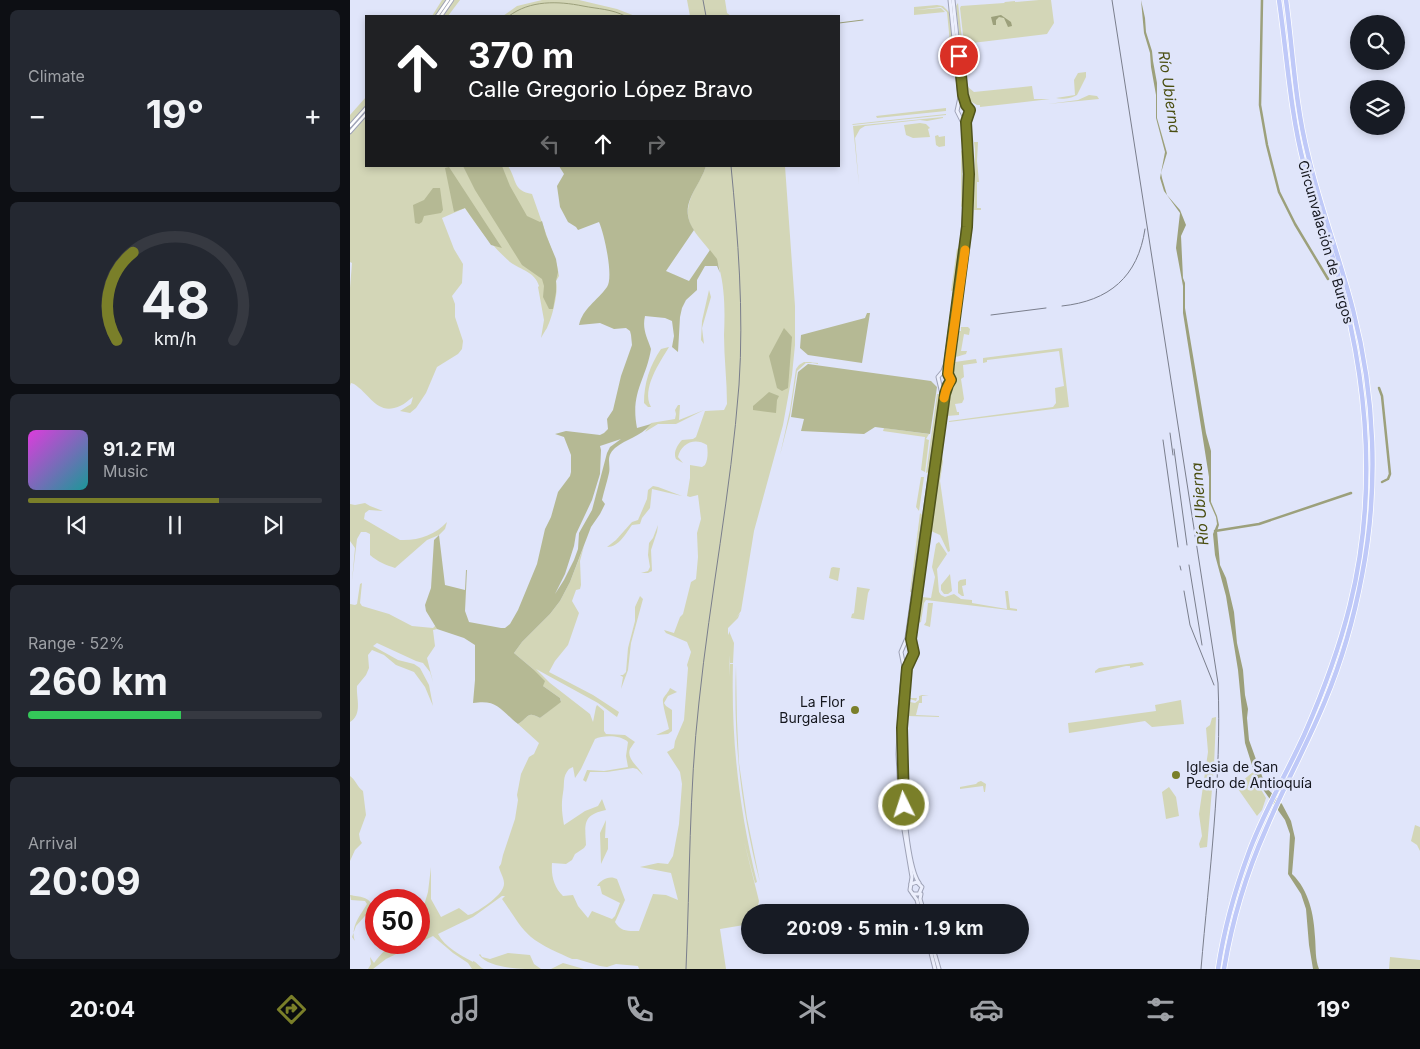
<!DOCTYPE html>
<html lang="en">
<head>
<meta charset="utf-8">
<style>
	:root { --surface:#171b24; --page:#242831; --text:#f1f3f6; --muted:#9ea1a6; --line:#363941; --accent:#7a7f29 }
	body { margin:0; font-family:Inter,sans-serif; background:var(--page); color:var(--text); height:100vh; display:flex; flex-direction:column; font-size:19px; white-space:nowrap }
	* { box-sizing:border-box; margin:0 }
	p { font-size:16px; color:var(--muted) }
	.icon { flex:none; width:28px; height:28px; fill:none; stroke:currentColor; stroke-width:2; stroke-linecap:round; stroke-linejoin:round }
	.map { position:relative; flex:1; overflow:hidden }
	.drawer { display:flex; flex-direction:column; gap:10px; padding:10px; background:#0d0f14; width:350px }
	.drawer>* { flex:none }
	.guide { position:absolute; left:15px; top:15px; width:475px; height:152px; border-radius:0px; box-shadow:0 2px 8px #0003; background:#202124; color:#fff; overflow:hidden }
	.buttons { position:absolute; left:1000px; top:15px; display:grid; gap:10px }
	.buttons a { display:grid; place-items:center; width:55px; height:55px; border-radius:50%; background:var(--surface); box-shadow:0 2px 8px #0003; font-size:25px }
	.speed { position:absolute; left:15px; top:889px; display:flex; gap:10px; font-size:25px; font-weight:700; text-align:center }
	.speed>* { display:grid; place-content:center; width:65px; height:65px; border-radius:50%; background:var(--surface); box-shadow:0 2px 8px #0003; line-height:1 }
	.speed .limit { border:8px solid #d22; background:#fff; color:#111 }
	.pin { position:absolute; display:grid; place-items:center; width:42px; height:42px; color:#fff; margin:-21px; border:2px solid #fff; border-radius:50%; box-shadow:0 1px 5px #0007 }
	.me { position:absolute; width:55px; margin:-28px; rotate:356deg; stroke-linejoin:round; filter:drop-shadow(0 0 4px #0008) }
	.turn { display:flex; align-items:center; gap:18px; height:105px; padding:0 20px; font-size:22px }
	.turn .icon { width:65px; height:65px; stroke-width:2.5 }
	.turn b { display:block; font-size:35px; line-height:42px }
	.lanes { display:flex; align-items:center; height:48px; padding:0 20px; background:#0003; justify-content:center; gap:25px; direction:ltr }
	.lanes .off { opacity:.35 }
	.big { font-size:38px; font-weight:700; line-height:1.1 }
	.drawer .widget { flex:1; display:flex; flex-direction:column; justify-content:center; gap:8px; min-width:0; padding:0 18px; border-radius:8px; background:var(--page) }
	.drawer .dial { align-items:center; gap:0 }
	.dial svg { height:130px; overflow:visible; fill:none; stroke:var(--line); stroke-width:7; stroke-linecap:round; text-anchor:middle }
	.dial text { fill:var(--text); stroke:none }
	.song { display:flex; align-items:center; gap:15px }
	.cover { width:60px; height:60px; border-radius:8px; background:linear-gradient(135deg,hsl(300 70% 55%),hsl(180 70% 35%)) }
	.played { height:5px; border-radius:2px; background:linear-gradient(90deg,var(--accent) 65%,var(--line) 65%) }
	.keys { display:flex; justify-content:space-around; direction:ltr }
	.heat { display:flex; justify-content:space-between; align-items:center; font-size:28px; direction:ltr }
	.charge { height:8px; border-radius:4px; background:linear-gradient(90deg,#34c759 52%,var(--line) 0) }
	.trip { position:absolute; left:391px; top:904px; width:288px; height:50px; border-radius:25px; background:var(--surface); box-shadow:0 2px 8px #0003; font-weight:700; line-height:50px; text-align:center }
	.tabs { display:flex; height:80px; justify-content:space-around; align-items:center; background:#090b0e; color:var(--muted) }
	.tabs .icon { width:35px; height:35px }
	.tabs .active { color:var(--accent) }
	.tabs b { font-size:22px; color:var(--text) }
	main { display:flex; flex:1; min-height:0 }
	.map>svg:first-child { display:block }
	.green { fill:#d3d6b7 }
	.forest { fill:#b5b994; fill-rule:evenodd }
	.water { fill:#9ca07b }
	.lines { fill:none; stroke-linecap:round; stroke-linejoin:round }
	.stream { stroke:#9ca07b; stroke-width:1 }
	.canal { stroke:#9ca07b; stroke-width:2.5 }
	.tertiary-casing { stroke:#9fa3b7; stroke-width:4.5 }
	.secondary-casing { stroke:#9fa3b7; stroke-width:5 }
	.motorway-casing { stroke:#fff; stroke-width:6 }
	.tertiary { stroke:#fff; stroke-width:2.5 }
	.secondary { stroke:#eceffd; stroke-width:3 }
	.motorway { stroke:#bfc9f8; stroke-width:4.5 }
	.rail { stroke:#7a7e8c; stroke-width:1 }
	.route-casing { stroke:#4f531b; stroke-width:12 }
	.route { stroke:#7a7f29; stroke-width:9 }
	.slow { stroke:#f59e0b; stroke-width:9 }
	.poi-dot { fill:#7a7f29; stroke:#e0e5fa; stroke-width:2 }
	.labels { text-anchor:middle; stroke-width:5; stroke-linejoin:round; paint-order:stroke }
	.street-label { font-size:14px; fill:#15171e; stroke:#e0e5fa }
	.poi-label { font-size:14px; fill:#15171e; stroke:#e0e5fa; text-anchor:end }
	.water-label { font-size:15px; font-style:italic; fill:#4a4e10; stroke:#e0e5fa }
</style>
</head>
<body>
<main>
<section class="drawer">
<div class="widget"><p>Climate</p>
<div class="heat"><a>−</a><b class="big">19°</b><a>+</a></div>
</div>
<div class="widget dial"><svg viewBox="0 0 100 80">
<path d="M14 69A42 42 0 1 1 86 69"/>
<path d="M14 69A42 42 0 0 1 24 15" stroke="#7a7f29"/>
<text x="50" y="56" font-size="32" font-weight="700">48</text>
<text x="50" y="72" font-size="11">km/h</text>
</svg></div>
<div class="widget">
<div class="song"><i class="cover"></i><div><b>91.2 FM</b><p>Music</p></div></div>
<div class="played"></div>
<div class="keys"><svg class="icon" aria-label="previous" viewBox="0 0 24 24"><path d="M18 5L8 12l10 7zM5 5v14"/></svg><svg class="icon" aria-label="pause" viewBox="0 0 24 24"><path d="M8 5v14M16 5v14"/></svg><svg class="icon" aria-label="next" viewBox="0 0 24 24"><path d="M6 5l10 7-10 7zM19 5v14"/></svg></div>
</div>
<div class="widget"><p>Range · 52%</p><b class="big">260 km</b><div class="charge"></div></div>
<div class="widget"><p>Arrival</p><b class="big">20:09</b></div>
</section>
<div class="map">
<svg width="1070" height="969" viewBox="0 0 1070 969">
	<rect width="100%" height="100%" fill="#e0e5fa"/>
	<g class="green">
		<path d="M92,0h18l-12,16h-16z"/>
		<path d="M192,0h37l38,9 18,7h-132l14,-10z"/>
		<path d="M337,0h38l2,13 4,3h-41z"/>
		<path d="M689,0h12l3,23 -7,11 -83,10 -4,-36 1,-2 43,-3 1,-1 10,-1v1z"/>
		<path d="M608,3l10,91h-2l-10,-88z"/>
		<path d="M587,5l6,1 6,6 6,49 -3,3 -5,-52 -6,-5 -25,3 25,-2 4,4 -31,3v-8z"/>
		<path d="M736,72v5l-9,18c-5,3 -15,5 -21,3l19,-3 -1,-15 4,-7z"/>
		<path d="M682,86l2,13h16l-70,8v-2h-3l-7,-4 -2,-14 6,5z"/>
		<path d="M739,95l8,1 2,3 -51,5 30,-4z"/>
		<path d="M16,97v69h142c9,14 5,25 24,28l25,71 2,11 -3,5c3,10 -4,37 -9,47 -2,3 -4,6 -6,10l3,-18 -6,-33 1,-1c-4,-14 -18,-16 -29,-24 -18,-16 -32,-34 -45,-54l-23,10 12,31 9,15 -1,19 -10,13 3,8v13l8,24 -1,8 -4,5 -21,13 -11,26 -10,15 -6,5 -10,-2 11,-7 2,-7c-5,3 -8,7 -13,9 -23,10 -29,-11 -46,-22l-3,-1 -1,3v-98l2,-25 -2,-1v-147z"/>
		<path d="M596,108v3l-69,7 -1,-2z"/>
		<path d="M596,114v1l-94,10 1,-1z"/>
		<path d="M593,117v1l-16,3 -7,-1 -55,6 -5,3 -5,9 4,47 -6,-59z"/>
		<path d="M570,123l6,1 4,4 -2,1 2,8 -17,1 -7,-3 -2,-10z"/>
		<path d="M588,135l1,2 6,-1v10l-6,1 -3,-2 -1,-9z"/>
		<path d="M621,142h2v68l-2,-5z"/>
		<path d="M624,142h4l-1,19 2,21h-2v26h4v2h-7l1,-60z"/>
		<path d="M611,150l3,3v52l-3,2z"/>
		<path d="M356,166h79l10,140v39l-3,30 -9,50 -29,106 -13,80 -5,7 4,-5 -2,5 -10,10v5l1,2v-4l5,12 -1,20h-3v-8l-1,21 1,-12h3c-2,75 6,146 24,218l-2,1 -11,-42 15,60 -2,11h-7v12l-30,5 6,40h-87l-1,-3 -22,-2 -9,3 -7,-1 -23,-7h-5c-11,-5 -32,-14 -41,-22 -12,-10 -20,-26 -29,-38l3,-3h-3l-29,21 -35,17c7,13 22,21 35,28v-1c5,2 6,6 11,8h-12l-4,-6 -15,-10 -20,-17 -47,23 -13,10h-5l3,-5 -1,-7 4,6c15,-20 20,-20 45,-21v-20l9,-30 3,-25v32l10,18 18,-9 9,7 4,-1c9,-5 33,-20 32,-31 0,-5 -4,-11 -5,-16l2,-3 2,-9 12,-36 3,-19 -1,-5 4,-21 8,-17 5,-3 5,-11 -21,-19c12,-8 9,-13 22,-6l21,-17 -1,-3 -17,-12 -10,-17 -19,-16 8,-11 28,-28 10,-13 10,-19 14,-36 -4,15 1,24 -1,4 -4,1 -4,11 7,12 -11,32 -13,16 -6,11 44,23 26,17 -2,5 -19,-14 -62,-34 14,14 40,31 3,8 3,-15 1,-2 7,6v20l2,3 19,1 10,7c-2,2 -3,4 -5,7 -4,10 9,18 13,26l-6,-6 -4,-1 -26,4h-17l-4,10 -3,-2 4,-10 17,1 24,-4 -2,-11 2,-14c-7,-7 -25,-7 -33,-3l-14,30 -6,9 -2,-11 -4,2c-7,8 -4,14 -6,24 -2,12 -1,20 1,32l21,-14 13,-5 4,-7 4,11c-24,5 -21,14 -20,35l-2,3 -9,6 -3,6 -6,4 -14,-1c-1,13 2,24 11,33l10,-1 5,11 10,12 4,-7 20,8 3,-3 5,-13 -18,-9 -2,-8h-3c4,-7 13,-11 20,-7l8,21 -10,22c6,10 13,9 24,9l14,-37 13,1 12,5 -7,-27 -31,-6 18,-4 10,1 5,-8 6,-32 3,-40 -2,-12 -13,-20 7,-4 1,-7 9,-21 4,-52 -1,-3 4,-13 -4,-10 -21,-9 -2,-3 10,3 6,-16 3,-3 8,-32 5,-3 2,-22 -1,-24 4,-14 -3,-24 -8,2 -3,-1 3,-18v-13l12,2 3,-2c3,-6 3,-13 2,-20 -13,-8 -26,-1 -29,12l5,6 -7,-4c-3,-6 1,-14 6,-19l11,-1 3,-2 9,-26 19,-1 3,-6c0,-23 -3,-46 -3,-69 1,-23 1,-46 -5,-68 -5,-18 -30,-34 -31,-52 -1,-19 12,-31 18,-49z"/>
		<path d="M623,215l-6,45 -2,-2 5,-39z"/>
		<path d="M607,248l2,3 -5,39 -3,1z"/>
		<path d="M617,267l-6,42 -2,-2 5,-39z"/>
		<path d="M359,290l2,7 -9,31 2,16 -3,-4 1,-19z"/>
		<path d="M611,327h7l2,2 -1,6 -5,-1 -3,17h6l-1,3 -10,3 3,-26h2z"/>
		<path d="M319,347c-9,15 -28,42 -18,60h-3l-4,-4c0,-20 6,-38 17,-54z"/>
		<path d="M712,348l7,59 -120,15v-1l104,-14 3,-4 -1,-15 9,-2 -5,-35 -72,9v2l-4,1v-5z"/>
		<path d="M626,359l1,4 -14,2 1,12 -3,2 3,20 -2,4 -7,1 2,8h2v3l-12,1 5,-29 3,-6 -2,-8 2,-11z"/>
		<path d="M454,362l14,1v1l-11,-2 -10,9 -7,45 -10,39 10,-45 6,-41 3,-4z"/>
		<path d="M587,394h3l-11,78 -3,1z"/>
		<path d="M328,405h2l-1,15 25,-10 -28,14h-18l-13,8 6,-9 24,-4 1,-5 -1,-4z"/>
		<path d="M534,428l45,6 -3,5 3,1 -4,32 -4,-2 4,-33 -42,-6z"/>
		<path d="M591,456l-11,75 -2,-5 10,-69z"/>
		<path d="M592,456l1,5 -3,20 10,70 -2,1 -8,-17 -9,-4z"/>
		<path d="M571,477h3l-5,34 -3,-4z"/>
		<path d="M303,486l5,1 24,9 -30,-7 -2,19 -8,10 -2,6 -8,1c-6,8 -13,22 -25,22l9,-7 16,-18 6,-2 9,-21 1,-9z"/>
		<path d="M15,503l5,3 13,5 -14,-1 -4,3 -1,6 36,21c18,1 35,-5 47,-18l-2,7 -6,6 -12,5 -32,28c-9,-3 -17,-6 -25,-13v-21l-4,-2h-5l-4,7 -5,42 3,-33 -5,-7v-37l5,1z"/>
		<path d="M570,513l3,3 -11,76h-2z"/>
		<path d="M308,525l-1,7 -6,18 1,21 -4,2h-7l7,-2 2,-4 -2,-12 1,-12 4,-5z"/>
		<path d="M579,537l-12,86 -2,-2 11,-81z"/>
		<path d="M589,542l8,12 -10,15 2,23 2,3 4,2 9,-3 7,5 11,1v3l35,6 -2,-18h3l2,17 7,1v2l-91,-11 -2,3 -3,19 -3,1 4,-26 9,1 4,-21 -3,-10 4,-23z"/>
		<path d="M483,567l7,1 -2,13 -9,-3 2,-10z"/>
		<path d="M600,574l2,17 -4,3h-4l-3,-4v-5z"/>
		<path d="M616,579v6l-4,1 2,10h-2l-4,-3v-11l2,-2z"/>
		<path d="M12,583l-2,20 2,3 27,8 23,12 21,2 3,-3 1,4 -4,1 2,16 -8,12 6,24 -3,-10 -7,-9 -7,-2 -39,-18 -4,3 25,14 16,4 6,4 9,17 4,21 -8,-19 -11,-15 -18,-7 -12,-10 -12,-5 -4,5 1,13 -3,7 -9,11c-1,12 6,28 -7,36v-118l5,1 2,-1 3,-20z"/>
		<path d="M507,587l13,2 -2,4 -4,27 -13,-2 1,-4 2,-1z"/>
		<path d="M290,596l3,3 -12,44 -3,27 -7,19 2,-12 -3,-2h3l3,-3 2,-24 7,-27v-14z"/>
		<path d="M578,603h5l-3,24 -6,-2 2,-3z"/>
		<path d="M792,662l2,3 -14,3v-2h-4l-31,7v-2l4,-3z"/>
		<path d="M386,665l1,56 2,42 8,55 13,64c-19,-71 -27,-144 -24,-217z"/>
		<path d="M320,688l7,4 -9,4 -4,7 2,3 6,4v21l-4,3 -12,1 13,-6c-1,-6 -7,-25 -6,-30 2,-4 5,-6 7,-11z"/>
		<path d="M572,695l7,1h-7v7h-3l-3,12 23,1v1l-31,-1 1,-18h8l-1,3 -6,-2v3l5,1 4,-3v-4z"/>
		<path d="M831,700l3,24 -32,3 -7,-6 -76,12 -1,-10 88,-12 -1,-6z"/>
		<path d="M866,717l-2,49 -7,81 -7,1 -1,-4 3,-8 -3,-22 9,-62 -2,-24 4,-3 2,-7z"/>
		<path d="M903,772l3,4v5l10,17 -4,12 -5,6 -21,-30z"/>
		<path d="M0,776c6,4 7,11 13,15l3,24 -7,19 1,6 2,3 -7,7 -5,11z"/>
		<path d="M631,781l5,3 -1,8h-1l-1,-6 -23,3v-2l16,-3 2,-2z"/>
		<path d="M819,787l7,10 3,19 -13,3 -4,-27z"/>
		<path d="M256,820l-1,18h3v11l-7,15 -1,-31z"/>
		<path d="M1065,825l5,2v24l-3,-6 -6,-4z"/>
		<path d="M0,895c10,2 19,1 23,12l-17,19 -4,11 3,4c-5,-14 5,-25 12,-37l-2,-3 -14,-1z"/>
		<path d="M158,953l22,2 4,9 7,5c-19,0 -51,0 -62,-14l1,-1 2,3 8,2z"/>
		<path d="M1040,957l30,3v9h-31z"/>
		<path d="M213,963l21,6h-33z"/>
	</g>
	<g class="forest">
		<path d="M113,166h39l8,20 17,30 13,6 2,-1 4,14 10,24 2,13 -2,9v11l-3,17h-4l-6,-12 1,-11 -2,-7 -20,-14 -47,-75z"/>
		<path d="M209,166h147c-7,23 -29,39 -12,64l-28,41 23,10 21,-31 7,9 3,14 -3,-7h-12l-8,14v10l-11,10 -4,8 -2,9 -2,35 -6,-5 2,-11 -2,-15 -7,-3 -20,-2c-3,13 2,21 6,33 -5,31 -21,43 -14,79l14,-4c-12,14 -24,14 -36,24 -10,9 -4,16 -6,25 -2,9 -5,18 -7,27l3,4 -5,10 -9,13 -21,55 -10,19 -10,13 -28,28 -8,11 19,16 12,12 -2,5 17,12 1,4 -21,16c-13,-7 -10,-2 -22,6 -18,-14 -20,-25 -45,-21l2,-23v-35l-11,-7 -27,-9 -11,-18 -1,-6 6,-17 3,-48 5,-5 6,50 20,5 1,-20h1l-2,41 4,11 32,6h4l5,-4 8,-14 19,-46 8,-35 6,-12 7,-25 12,-16 1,-4v-17l-7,-18 -9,-3 11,-3 34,4 4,-2 4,-4 -1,-10 6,-9 8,-34 11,-31 -1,-10 -1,-4 -4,-3 -12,1 -14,-6 -21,2c4,-17 18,-24 28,-38 7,-10 -3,-54 -8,-65l-21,8 -2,-3 -8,-5 -8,-15 -3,-21 7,-12zM271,439l-11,8 -3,6 -15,57 -13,23 -1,16 -4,11 -10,20 -9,14 10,-20 9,-28 2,-12 16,-34 8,-26 1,-24 -1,-4z"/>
		<path d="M99,167l53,81 -11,-3 -26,-37 -11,4 -9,-44z"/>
		<path d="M83,188h7l3,22 -2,3 -17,3 -2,6 -3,2 -4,-1 -2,-18 11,-5z"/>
		<path d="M517,313h3l-8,50 -54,-8 -8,-7 1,-13 64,-17z"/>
		<path d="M434,328l8,9 -4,51 -6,3 -5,-3 -8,-32z"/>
		<path d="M458,364l123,17 6,6 -7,47 -55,-7 -11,7 -63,-3 3,-12 -13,-2 7,-45z"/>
		<path d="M419,392l10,4 -2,4 -1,13 -23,-3v-4z"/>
	</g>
	<g class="water">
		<path d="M791,0l4,18 1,14 6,19 1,10 4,22v35l10,35 -6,20 1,5 5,17 13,15 6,15 -5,11 2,42 2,5v25l21,125 5,18v51l6,14 2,9 -2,6 3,34 6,13 8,34 3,31 6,27 2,25 3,14 -1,9 2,22 17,47 16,17 9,17 4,17 -3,36c17,16 22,41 23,63 1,11 0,22 4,32h-6l-4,-24 -3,-36 -5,-15 -13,-20 2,-40 -5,-14 -28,-39 -12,-38 -7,-73 -12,-74 -11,-41 -2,-21 4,-10 -1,-7 -7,-16v-24l-26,-164v-27l-7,-38 4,-35 -16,-22 -4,-13 5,-26 -9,-34v-23l-5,-28 -1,-14 -6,-20z"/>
		<path d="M651,15l10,7 1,4 -4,1 -4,-9 -5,-1 -3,3v5h-3l-2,-8z"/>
	</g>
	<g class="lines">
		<g class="stream">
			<path d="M159,16c21,-16 49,-15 74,-10 15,3 29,3 42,10"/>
			<path d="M489,23l24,-3"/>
		</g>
		<g class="canal">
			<path d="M912,0l-2,105 7,40 12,47 16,32 33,55"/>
			<path d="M1029,388l3,8 8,78 -2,5 -6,3"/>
			<path d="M865,531l44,-7 92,-31"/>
		</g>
		<g class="tertiary-casing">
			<g id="tertiary">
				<path d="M87,16l11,-16"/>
				<path d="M91,16l11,-16"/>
				<path d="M0,126l16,-18"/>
				<path d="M0,132l16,-18"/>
			</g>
		</g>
		<g class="secondary-casing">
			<g id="secondary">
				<path d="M561,648v-9l34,-245 2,-9 4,-5 -3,-11 19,-142 2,-53 -2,-51 3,-13 -4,-5 -3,-12 -10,-93"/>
				<path d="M560,658c-14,30 -10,199 9,225"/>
				<path d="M558,659l4,-2 1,-4 -3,-6"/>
				<path d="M561,884l6,-2 5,5 -3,7h-6"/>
				<path d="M571,894l-1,5 4,13"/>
				<path d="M570,912l-3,-12 -7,-10 2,-13 -11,-65 -3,-58 2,-46 4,-41 -3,-15 6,-14 35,-244 -4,-17 5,-6 3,-8 16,-120 3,-34v-70l-2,-16 -6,-12 3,-14 -10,-97"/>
				<path d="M579,945l6,24"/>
				<path d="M582,945l7,24"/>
			</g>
		</g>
		<g class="motorway-casing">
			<g id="motorway">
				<path d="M868,969c6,-40 17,-79 31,-117 15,-41 38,-79 56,-119 18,-41 34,-84 45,-128 27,-109 18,-223 -12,-330 -10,-37 -25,-73 -34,-110 -14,-54 -17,-110 -25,-165"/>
				<path d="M874,969c8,-48 22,-95 42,-140 18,-43 41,-84 59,-128 17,-41 29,-83 37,-126 17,-87 13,-180 -9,-265 -13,-52 -33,-103 -45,-155 -13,-51 -15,-103 -22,-155"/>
			</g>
		</g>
		<use href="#tertiary" class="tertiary"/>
		<use href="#secondary" class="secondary"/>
		<use href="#motorway" class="motorway"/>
		<g class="rail">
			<path d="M353,0l3,16"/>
			<path d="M762,0l106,683c4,95 -9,191 -17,286"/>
			<path d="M712,306c47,-5 76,-29 83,-77"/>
			<path d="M641,315l55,-7"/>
			<path d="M820,433l3,22"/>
			<path d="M813,440l15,107"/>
			<path d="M824,449l13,96"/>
			<path d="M839,565l13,80"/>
			<path d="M830,566l1,4"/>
			<path d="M834,591l6,34 24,60"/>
			<path d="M336,969c4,-89 3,-178 13,-267 11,-106 32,-211 40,-317 5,-73 -1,-147 -8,-219"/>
		</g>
	</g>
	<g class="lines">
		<g class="route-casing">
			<path id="route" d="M554,805l-2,-77 5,-60 7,-15 -3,-14 34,-245 3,-9 3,-5 -3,-6 1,-10 18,-137 2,-53 -3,-52 4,-12 -4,-5 -3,-10 -4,-39"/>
		</g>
		<use href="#route" class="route"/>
		<path class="slow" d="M594,398l2,-8 5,-10 -3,-6 1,-10 16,-114"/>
	</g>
	<g class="poi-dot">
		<circle cx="505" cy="710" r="5"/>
		<circle cx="826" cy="775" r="5"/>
	</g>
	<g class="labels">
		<g class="street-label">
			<text transform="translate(976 242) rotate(74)" y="5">Circunvalación de Burgos</text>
		</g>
		<g class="poi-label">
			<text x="495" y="707">La Flor<tspan x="495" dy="16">Burgalesa</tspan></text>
			<text x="836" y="772" text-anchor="start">Iglesia de San<tspan x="836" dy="16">Pedro de Antioquía</tspan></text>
		</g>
		<g class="water-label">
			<text transform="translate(819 92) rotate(82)" y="5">Río Ubierna</text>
			<text transform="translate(850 504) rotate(-95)" y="5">Río Ubierna</text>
		</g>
	</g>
</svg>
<div class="buttons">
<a><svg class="icon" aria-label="search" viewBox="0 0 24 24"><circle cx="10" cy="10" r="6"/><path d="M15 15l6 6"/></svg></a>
<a><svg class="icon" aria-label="layers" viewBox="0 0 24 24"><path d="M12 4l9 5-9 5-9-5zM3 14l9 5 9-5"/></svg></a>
</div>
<div class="speed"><div class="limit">50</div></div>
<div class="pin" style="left:609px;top:56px;background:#d93025"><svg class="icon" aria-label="arrive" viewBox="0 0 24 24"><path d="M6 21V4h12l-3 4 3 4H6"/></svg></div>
<svg class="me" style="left:554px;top:805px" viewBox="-20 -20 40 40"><circle r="17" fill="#7a7f29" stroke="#fff" stroke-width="3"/><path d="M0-11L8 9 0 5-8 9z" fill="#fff"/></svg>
<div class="trip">20:09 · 5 min · 1.9 km</div>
<div class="guide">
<div class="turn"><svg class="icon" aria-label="ahead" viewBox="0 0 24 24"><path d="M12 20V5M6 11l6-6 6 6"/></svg><div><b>370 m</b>Calle Gregorio López Bravo</div></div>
<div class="lanes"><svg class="icon off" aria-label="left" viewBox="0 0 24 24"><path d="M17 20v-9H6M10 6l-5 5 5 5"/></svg><svg class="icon" aria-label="ahead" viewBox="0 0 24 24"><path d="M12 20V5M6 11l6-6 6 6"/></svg><svg class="icon off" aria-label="right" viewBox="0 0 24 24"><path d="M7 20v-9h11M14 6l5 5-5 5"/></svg></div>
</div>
</div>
</main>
<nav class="tabs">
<b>20:04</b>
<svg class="icon active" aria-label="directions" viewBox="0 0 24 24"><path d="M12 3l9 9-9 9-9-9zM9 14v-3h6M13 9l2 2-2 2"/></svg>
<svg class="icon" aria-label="music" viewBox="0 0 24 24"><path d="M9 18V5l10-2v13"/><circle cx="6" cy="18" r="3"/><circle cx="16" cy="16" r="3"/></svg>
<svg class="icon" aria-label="phone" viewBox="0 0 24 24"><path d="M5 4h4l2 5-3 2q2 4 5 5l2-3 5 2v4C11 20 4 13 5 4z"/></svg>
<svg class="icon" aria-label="climate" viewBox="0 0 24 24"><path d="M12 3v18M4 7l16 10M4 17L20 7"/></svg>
<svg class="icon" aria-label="car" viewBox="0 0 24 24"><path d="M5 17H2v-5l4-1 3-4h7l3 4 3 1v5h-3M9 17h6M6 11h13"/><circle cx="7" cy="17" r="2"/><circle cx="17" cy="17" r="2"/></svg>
<svg class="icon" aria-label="filters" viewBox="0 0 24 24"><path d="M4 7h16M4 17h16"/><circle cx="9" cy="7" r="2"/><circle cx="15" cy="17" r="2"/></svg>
<b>19°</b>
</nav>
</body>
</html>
